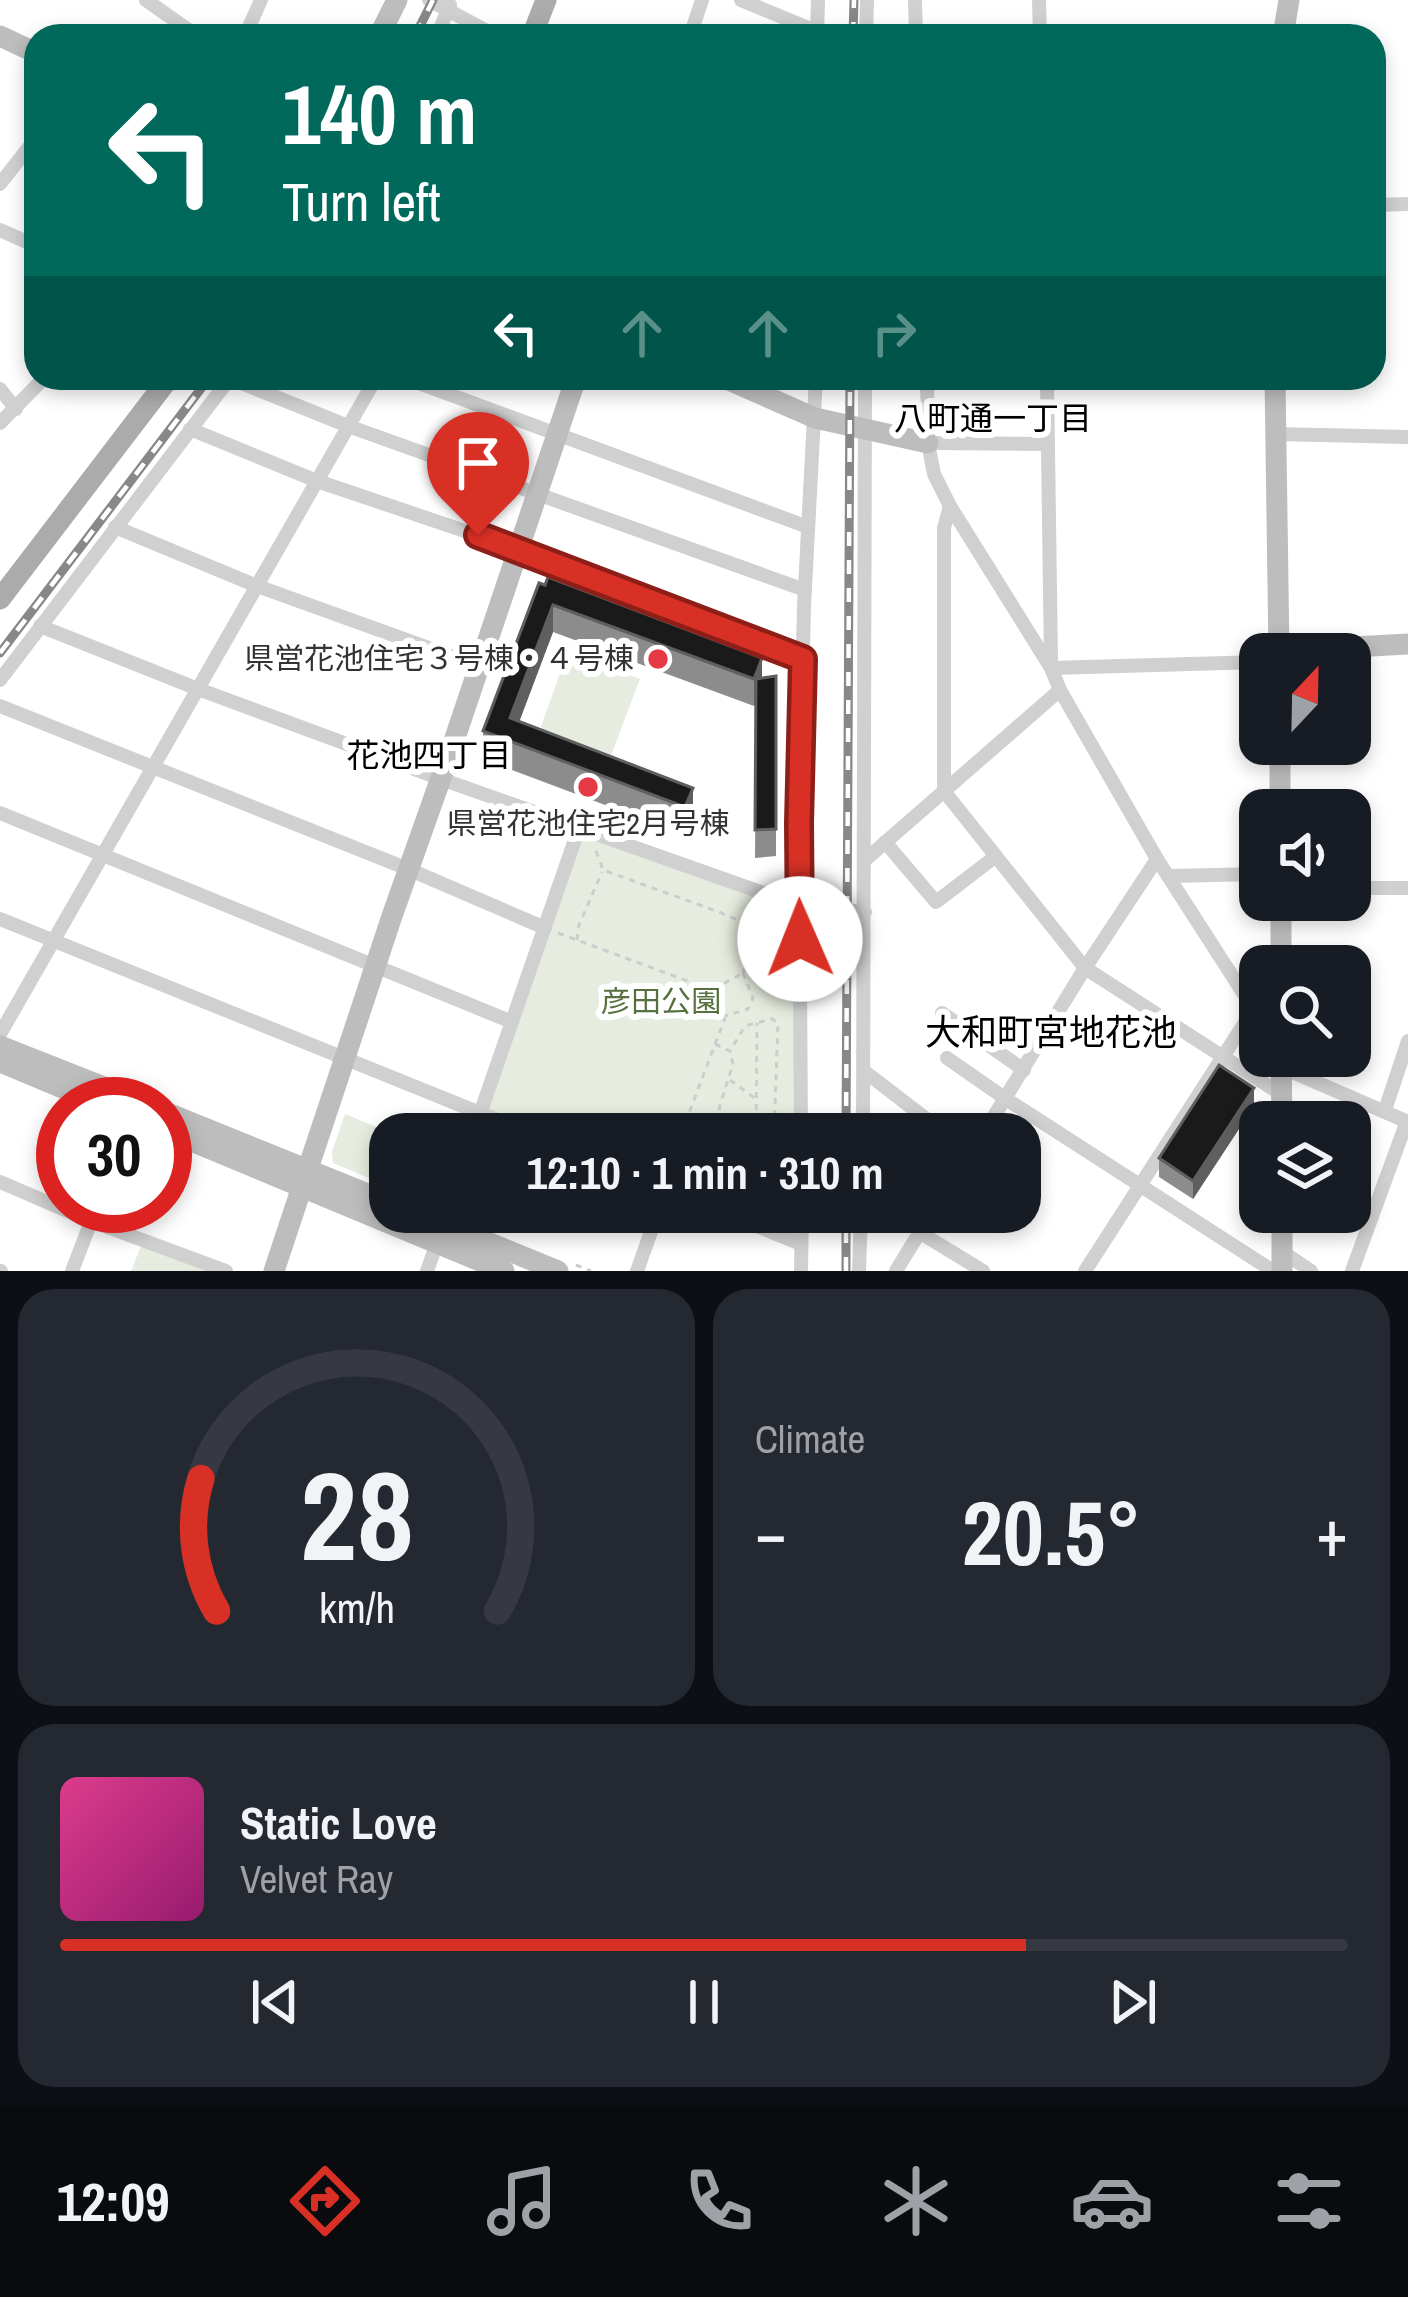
<!DOCTYPE html>
<html lang="en">
<head>
<meta charset="utf-8">
<style>
	:root { --surface:#171b24; --page:#242831; --text:#f1f3f6; --muted:#9ea1a6; --line:#363941; --accent:#d93025 }
	body { margin:0; font-family:"Archivo Narrow","Noto Sans JP",sans-serif; background:var(--page); color:var(--text); height:100vh; display:flex; flex-direction:column; font-size:45px; white-space:nowrap }
	* { box-sizing:border-box; margin:0 }
	p { font-size:39px; color:var(--muted) }
	.icon { flex:none; width:66px; height:66px; fill:none; stroke:currentColor; stroke-width:2; stroke-linecap:round; stroke-linejoin:round }
	.map { position:relative; height:1271px; overflow:hidden }
	.drawer { display:flex; flex-direction:column; gap:18px; padding:18px; background:#0d0f14; flex:1 }
	.drawer>* { flex:none }
	.banner { position:absolute; left:24px; top:24px; width:1362px; height:366px; border-radius:36px; box-shadow:0 6px 18px #0003; background:#00695c; color:#fff; overflow:hidden }
	.needle { width:78px; rotate:22deg }
	.buttons { position:absolute; left:1239px; top:633px; display:grid; gap:24px }
	.buttons a { display:grid; place-items:center; width:132px; height:132px; border-radius:24px; background:var(--surface); box-shadow:0 6px 18px #0003; font-size:60px }
	.speed { position:absolute; left:36px; top:1077px; display:flex; gap:24px; font-size:60px; font-weight:700; text-align:center }
	.speed>* { display:grid; place-content:center; width:156px; height:156px; border-radius:50%; background:var(--surface); box-shadow:0 6px 18px #0003; line-height:1 }
	.speed .limit { border:18px solid #d22; background:#fff; color:#111 }
	.pin { position:absolute; display:grid; place-items:center; width:102px; height:102px; color:#fff; margin:-123px -51px; border-radius:50% 50% 50% 0; rotate:-45deg; box-shadow:0 0 12px #0007 }
	.pin .icon { rotate:45deg }
	.me { position:absolute; width:132px; margin:-66px; rotate:359deg; stroke-linejoin:round; filter:drop-shadow(0 0 9px #0008) }
	.turn { display:flex; align-items:center; gap:42px; height:252px; padding:0 60px; font-size:54px }
	.turn .icon { width:156px; height:156px; stroke-width:2.5 }
	.turn b { display:block; font-size:84px; line-height:102px }
	.lanes { display:flex; align-items:center; height:114px; padding:0 60px; background:#0003; justify-content:center; gap:60px; direction:ltr }
	.lanes .off { opacity:.35 }
	.big { font-size:90px; font-weight:700; line-height:1.1 }
	.drawer .tile { flex:1; display:flex; flex-direction:column; justify-content:center; gap:18px; min-width:0; padding:0 42px; border-radius:36px; background:var(--page) }
	.drawer .dial { align-items:center; gap:0 }
	.dial svg { height:312px; overflow:visible; fill:none; stroke:var(--line); stroke-width:7; stroke-linecap:round; text-anchor:middle }
	.dial text { fill:var(--text); stroke:none }
	.song { display:flex; align-items:center; gap:36px }
	.cover { width:144px; height:144px; border-radius:18px; background:linear-gradient(135deg,hsl(330 70% 55%),hsl(320 70% 35%)) }
	.played { height:12px; border-radius:6px; background:linear-gradient(90deg,var(--accent) 75%,var(--line) 75%) }
	.keys { display:flex; justify-content:space-around; direction:ltr }
	.heat { display:flex; justify-content:space-between; align-items:center; font-size:66px; direction:ltr }
	.drawer .tiles { flex:1; display:grid; gap:18px; grid-template-columns:1fr 1fr }
	.tile:last-child { grid-column:span 2 }
	.trip { position:absolute; left:369px; top:1113px; width:672px; height:120px; border-radius:36px; background:var(--surface); box-shadow:0 6px 18px #0003; font-weight:700; line-height:120px; text-align:center }
	.tab-bar { display:flex; height:192px; justify-content:space-around; align-items:center; background:#090b0e; color:var(--muted) }
	.tab-bar .icon { width:84px; height:84px }
	.tab-bar .current { color:var(--accent) }
	.tab-bar b { font-size:54px; color:var(--text) }
	.map>svg:first-child { display:block }
	.green { fill:#e6ecdf }
	.lines { fill:none; stroke-linecap:round; stroke-linejoin:round }
	.path { stroke:#cdcdcd; stroke-width:3; stroke-dasharray:6 6; stroke-linecap:butt }
	.street { stroke:#d0d0d0; stroke-width:14 }
	.secondary { stroke:#bdbdbd; stroke-width:21 }
	.primary { stroke:#ababab; stroke-width:21 }
	.rail-casing { stroke:#888; stroke-width:9 }
	.rail { stroke:#fff; stroke-width:4.5; stroke-dasharray:14; stroke-linecap:butt }
	.wall { fill:#8c8c8c }
	.shaded-wall { fill:#5f5f5f }
	.building { fill:#1a1a1a; stroke:#5f5f5f; stroke-width:3 }
	.route-casing { stroke:#8d1f18; stroke-width:30 }
	.route { stroke:#d93025; stroke-width:21 }
	.poi-dot { fill:#e63946; stroke:#fff; stroke-width:4.5 }
	.labels { text-anchor:middle; stroke-width:12; stroke-linejoin:round; paint-order:stroke }
	.poi-label { font-size:30px; fill:#333; stroke:#fff; text-anchor:end }
	.park-label { font-size:30px; fill:#56703f; stroke:#fff }
	.neighbourhood-label { font-size:33px; fill:#000; stroke:#fff }
	.quarter-label { font-size:36px; fill:#000; stroke:#fff }
</style>
</head>
<body>
<div class="map">
<svg width="1408" height="1271" viewBox="0 0 1408 1271">
	<rect width="100%" height="100%" fill="#fff"/>
	<g class="green">
		<path d="M574,655l66,24 -30,79 -64,-23 -5,-9 24,-66z"/>
		<path d="M581,831l212,78 4,225h-256l-55,-23z"/>
		<path d="M345,1114l44,18 -20,46 -36,-15 -1,-11z"/>
		<path d="M732,1212h66v27z"/>
		<path d="M141,1246l67,25h-77z"/>
	</g>
	<g class="lines">
		<g class="path">
			<path d="M596,851l7,19 116,42 39,17 -15,44"/>
			<path d="M759,928l7,-20"/>
			<path d="M558,933l154,57"/>
			<path d="M577,940l2,-15 23,-53"/>
			<path d="M743,973l10,25 -5,11 -23,7 -15,-23 2,-3z"/>
			<path d="M715,1044l15,7 15,-25 27,-7 6,4 -4,111"/>
			<path d="M730,1080l26,19"/>
			<path d="M681,1134l44,-116"/>
			<path d="M717,1134l3,-29 13,-41 -3,-12"/>
			<path d="M756,1134l1,-111"/>
			<path d="M576,1265l15,6"/>
		</g>
		<g class="street">
			<path d="M146,0l51,36"/>
			<path d="M429,0l67,36"/>
			<path d="M741,0l77,32"/>
			<path d="M915,0l1,36"/>
			<path d="M1039,0l1,36"/>
			<path d="M245,36l16,-36"/>
			<path d="M437,36l13,-31"/>
			<path d="M690,36l12,-36"/>
			<path d="M817,36l1,-36"/>
			<path d="M866,36l1,-36"/>
			<path d="M0,184l36,-46"/>
			<path d="M1374,205l34,-1"/>
			<path d="M0,230l36,16"/>
			<path d="M229,378l119,48 457,164"/>
			<path d="M405,378l403,149"/>
			<path d="M927,378l1,65 6,31 16,32 101,162 9,22 97,169 103,160"/>
			<path d="M1047,378l4,284"/>
			<path d="M0,389l16,20"/>
			<path d="M0,423l44,-45"/>
			<path d="M190,429l127,52 201,68 285,110"/>
			<path d="M1276,434l132,3"/>
			<path d="M928,443l120,1"/>
			<path d="M950,506l-6,22v263l141,177 196,126"/>
			<path d="M115,527l142,59 222,80"/>
			<path d="M40,626l158,63 243,90 359,127 65,6"/>
			<path d="M1051,668l209,-6"/>
			<path d="M0,680l230,-302"/>
			<path d="M0,706l408,163 137,59"/>
			<path d="M0,813l512,209"/>
			<path d="M885,842l51,60 60,-46"/>
			<path d="M865,860l195,-170"/>
			<path d="M1168,876l92,-2"/>
			<path d="M1350,888h58"/>
			<path d="M0,919l532,215"/>
			<path d="M942,1013l82,57"/>
			<path d="M0,1034l376,-656"/>
			<path d="M947,1058l59,41 267,172 9,-2"/>
			<path d="M1281,1067l127,55"/>
			<path d="M864,1071l82,63"/>
			<path d="M1385,1110l23,-69"/>
			<path d="M473,1134l106,-306"/>
			<path d="M801,1134l-2,-311 5,-216 12,-229"/>
			<path d="M863,1134l2,-756"/>
			<path d="M983,1134l102,-166 72,-109"/>
			<path d="M0,1182l91,39 135,50"/>
			<path d="M722,1212l79,32"/>
			<path d="M919,1232l64,39"/>
			<path d="M1283,1252l28,19"/>
			<path d="M0,1271h1"/>
			<path d="M72,1271l25,-65"/>
			<path d="M427,1271l10,-28"/>
			<path d="M637,1271l21,-59"/>
			<path d="M801,1271l1,-59"/>
			<path d="M859,1271l2,-59"/>
			<path d="M896,1271l36,-59"/>
			<path d="M1085,1271l168,-261"/>
			<path d="M1352,1271l55,-150"/>
		</g>
		<g class="secondary">
			<path d="M0,36l36,17"/>
			<path d="M379,36l18,-36"/>
			<path d="M1283,36l6,-36"/>
			<path d="M724,378l91,40 113,25"/>
			<path d="M1275,378l4,276"/>
			<path d="M1287,654l12,-4 109,-6"/>
			<path d="M1280,744v66"/>
			<path d="M1281,900v66"/>
			<path d="M0,1046l147,58"/>
			<path d="M1281,1056l1,66"/>
			<path d="M0,1062l101,42"/>
			<path d="M165,1112l225,91"/>
			<path d="M165,1130l339,141"/>
			<path d="M414,1212l144,59"/>
			<path d="M274,1271l118,-355 61,-172 123,-366"/>
			<path d="M1282,1271v-59"/>
		</g>
		<g class="primary">
			<path d="M532,36l14,-36"/>
			<path d="M0,599l169,-221"/>
		</g>
		<g class="rail-casing">
			<g id="rail">
				<path d="M415,36l18,-36"/>
				<path d="M853,36l1,-36"/>
				<path d="M0,653l209,-275"/>
				<path d="M846,1134l4,-756"/>
				<path d="M846,1271v-59"/>
			</g>
		</g>
		<use href="#rail" class="rail"/>
	</g>
	<g class="wall">
		<path d="M539,583l223,95 14,-2v180l-21,2 1,-157 -2,5 -201,-74 -34,90 174,66v27l-8,20 -202,-76v-28z"/>
		<path d="M1254,1106l-61,93 -34,-22v-19z"/>
	</g>
	<g class="shaded-wall">
		<path d="M553,605v27l-43,114v-28z"/>
		<path d="M762,658v28l-8,20v-27z"/>
		<path d="M693,788v27l-8,20v-28z"/>
		<path d="M1254,1088v18l-61,93v-18z"/>
	</g>
	<g class="building">
		<path d="M548,577l214,81 -8,21 -201,-74 -43,113 183,70 -8,19 -202,-76 56,-148 6,2z"/>
		<path d="M776,676v153l-21,1 1,-151z"/>
		<path d="M1219,1065l35,23 -61,93 -34,-23z"/>
	</g>
	<g class="lines">
		<g class="route-casing">
			<path id="route" d="M478,535l325,124 -4,164 1,116"/>
		</g>
		<use href="#route" class="route"/>
	</g>
	<g class="poi-dot">
		<circle cx="658" cy="659" r="12"/>
		<circle cx="588" cy="787" r="12"/>
	</g>
	<g class="labels">
		<g class="poi-label">
			<text x="634" y="669">県営花池住宅３号棟・４号棟</text>
			<text x="588" y="834" text-anchor="middle">県営花池住宅2月号棟</text>
		</g>
		<g class="park-label">
			<text x="661" y="1012">彦田公園</text>
		</g>
		<g class="neighbourhood-label">
			<text x="993" y="430">八町通一丁目</text>
			<text x="429" y="767">花池四丁目</text>
		</g>
		<g class="quarter-label">
			<text x="1051" y="1045">大和町宮地花池</text>
		</g>
	</g>
</svg>
<div class="buttons">
<a><svg class="needle" viewBox="-14 -14 28 28"><path d="M0-13l5 13h-10z" fill="#e53935"/><path d="M0 13l5-13h-10z" fill="#9ea1a6"/></svg></a>
<a><svg class="icon" aria-label="sound" viewBox="0 0 24 24"><path d="M4 9h4l5-4v14l-5-4H4zM17 9q2 3 0 6"/></svg></a>
<a><svg class="icon" aria-label="search" viewBox="0 0 24 24"><circle cx="10" cy="10" r="6"/><path d="M15 15l6 6"/></svg></a>
<a><svg class="icon" aria-label="layers" viewBox="0 0 24 24"><path d="M12 4l9 5-9 5-9-5zM3 14l9 5 9-5"/></svg></a>
</div>
<div class="speed"><div class="limit">30</div></div>
<div class="pin" style="left:478px;top:535px;background:#d93025"><svg class="icon" aria-label="arrive" viewBox="0 0 24 24"><path d="M6 21V4h12l-3 4 3 4H6"/></svg></div>
<svg class="me" style="left:800px;top:939px" viewBox="-20 -20 40 40"><circle r="19" fill="#fff"/><path d="M0-13L10 11 0 6-10 11z" fill="#d93025"/></svg>
<div class="trip">12:10 · 1 min · 310 m</div>
<div class="banner">
<div class="turn"><svg class="icon" aria-label="left" viewBox="0 0 24 24"><path d="M17 20v-9H6M10 6l-5 5 5 5"/></svg><div><b>140 m</b>Turn left</div></div>
<div class="lanes"><svg class="icon" aria-label="left" viewBox="0 0 24 24"><path d="M17 20v-9H6M10 6l-5 5 5 5"/></svg><svg class="icon off" aria-label="ahead" viewBox="0 0 24 24"><path d="M12 20V5M6 11l6-6 6 6"/></svg><svg class="icon off" aria-label="ahead" viewBox="0 0 24 24"><path d="M12 20V5M6 11l6-6 6 6"/></svg><svg class="icon off" aria-label="right" viewBox="0 0 24 24"><path d="M7 20v-9h11M14 6l5 5-5 5"/></svg></div>
</div>
</div>
<section class="drawer">
<div class="tiles">
<div class="tile dial"><svg viewBox="0 0 100 80">
<path d="M14 69A42 42 0 1 1 86 69"/>
<path d="M14 69A42 42 0 0 1 10 35" stroke="#d93025"/>
<text x="50" y="56" font-size="32" font-weight="700">28</text>
<text x="50" y="72" font-size="11">km/h</text>
</svg></div>
<div class="tile"><p>Climate</p>
<div class="heat"><a>−</a><b class="big">20.5°</b><a>+</a></div>
</div>
<div class="tile">
<div class="song"><i class="cover"></i><div><b>Static Love</b><p>Velvet Ray</p></div></div>
<div class="played"></div>
<div class="keys"><svg class="icon" aria-label="previous" viewBox="0 0 24 24"><path d="M18 5L8 12l10 7zM5 5v14"/></svg><svg class="icon" aria-label="pause" viewBox="0 0 24 24"><path d="M8 5v14M16 5v14"/></svg><svg class="icon" aria-label="next" viewBox="0 0 24 24"><path d="M6 5l10 7-10 7zM19 5v14"/></svg></div>
</div>
</div>
</section>
<nav class="tab-bar">
<b>12:09</b>
<svg class="icon current" aria-label="directions" viewBox="0 0 24 24"><path d="M12 3l9 9-9 9-9-9zM9 14v-3h6M13 9l2 2-2 2"/></svg>
<svg class="icon" aria-label="music" viewBox="0 0 24 24"><path d="M9 18V5l10-2v13"/><circle cx="6" cy="18" r="3"/><circle cx="16" cy="16" r="3"/></svg>
<svg class="icon" aria-label="phone" viewBox="0 0 24 24"><path d="M5 4h4l2 5-3 2q2 4 5 5l2-3 5 2v4C11 20 4 13 5 4z"/></svg>
<svg class="icon" aria-label="climate" viewBox="0 0 24 24"><path d="M12 3v18M4 7l16 10M4 17L20 7"/></svg>
<svg class="icon" aria-label="car" viewBox="0 0 24 24"><path d="M5 17H2v-5l4-1 3-4h7l3 4 3 1v5h-3M9 17h6M6 11h13"/><circle cx="7" cy="17" r="2"/><circle cx="17" cy="17" r="2"/></svg>
<svg class="icon" aria-label="filters" viewBox="0 0 24 24"><path d="M4 7h16M4 17h16"/><circle cx="9" cy="7" r="2"/><circle cx="15" cy="17" r="2"/></svg>
</nav>
</body>
</html>
